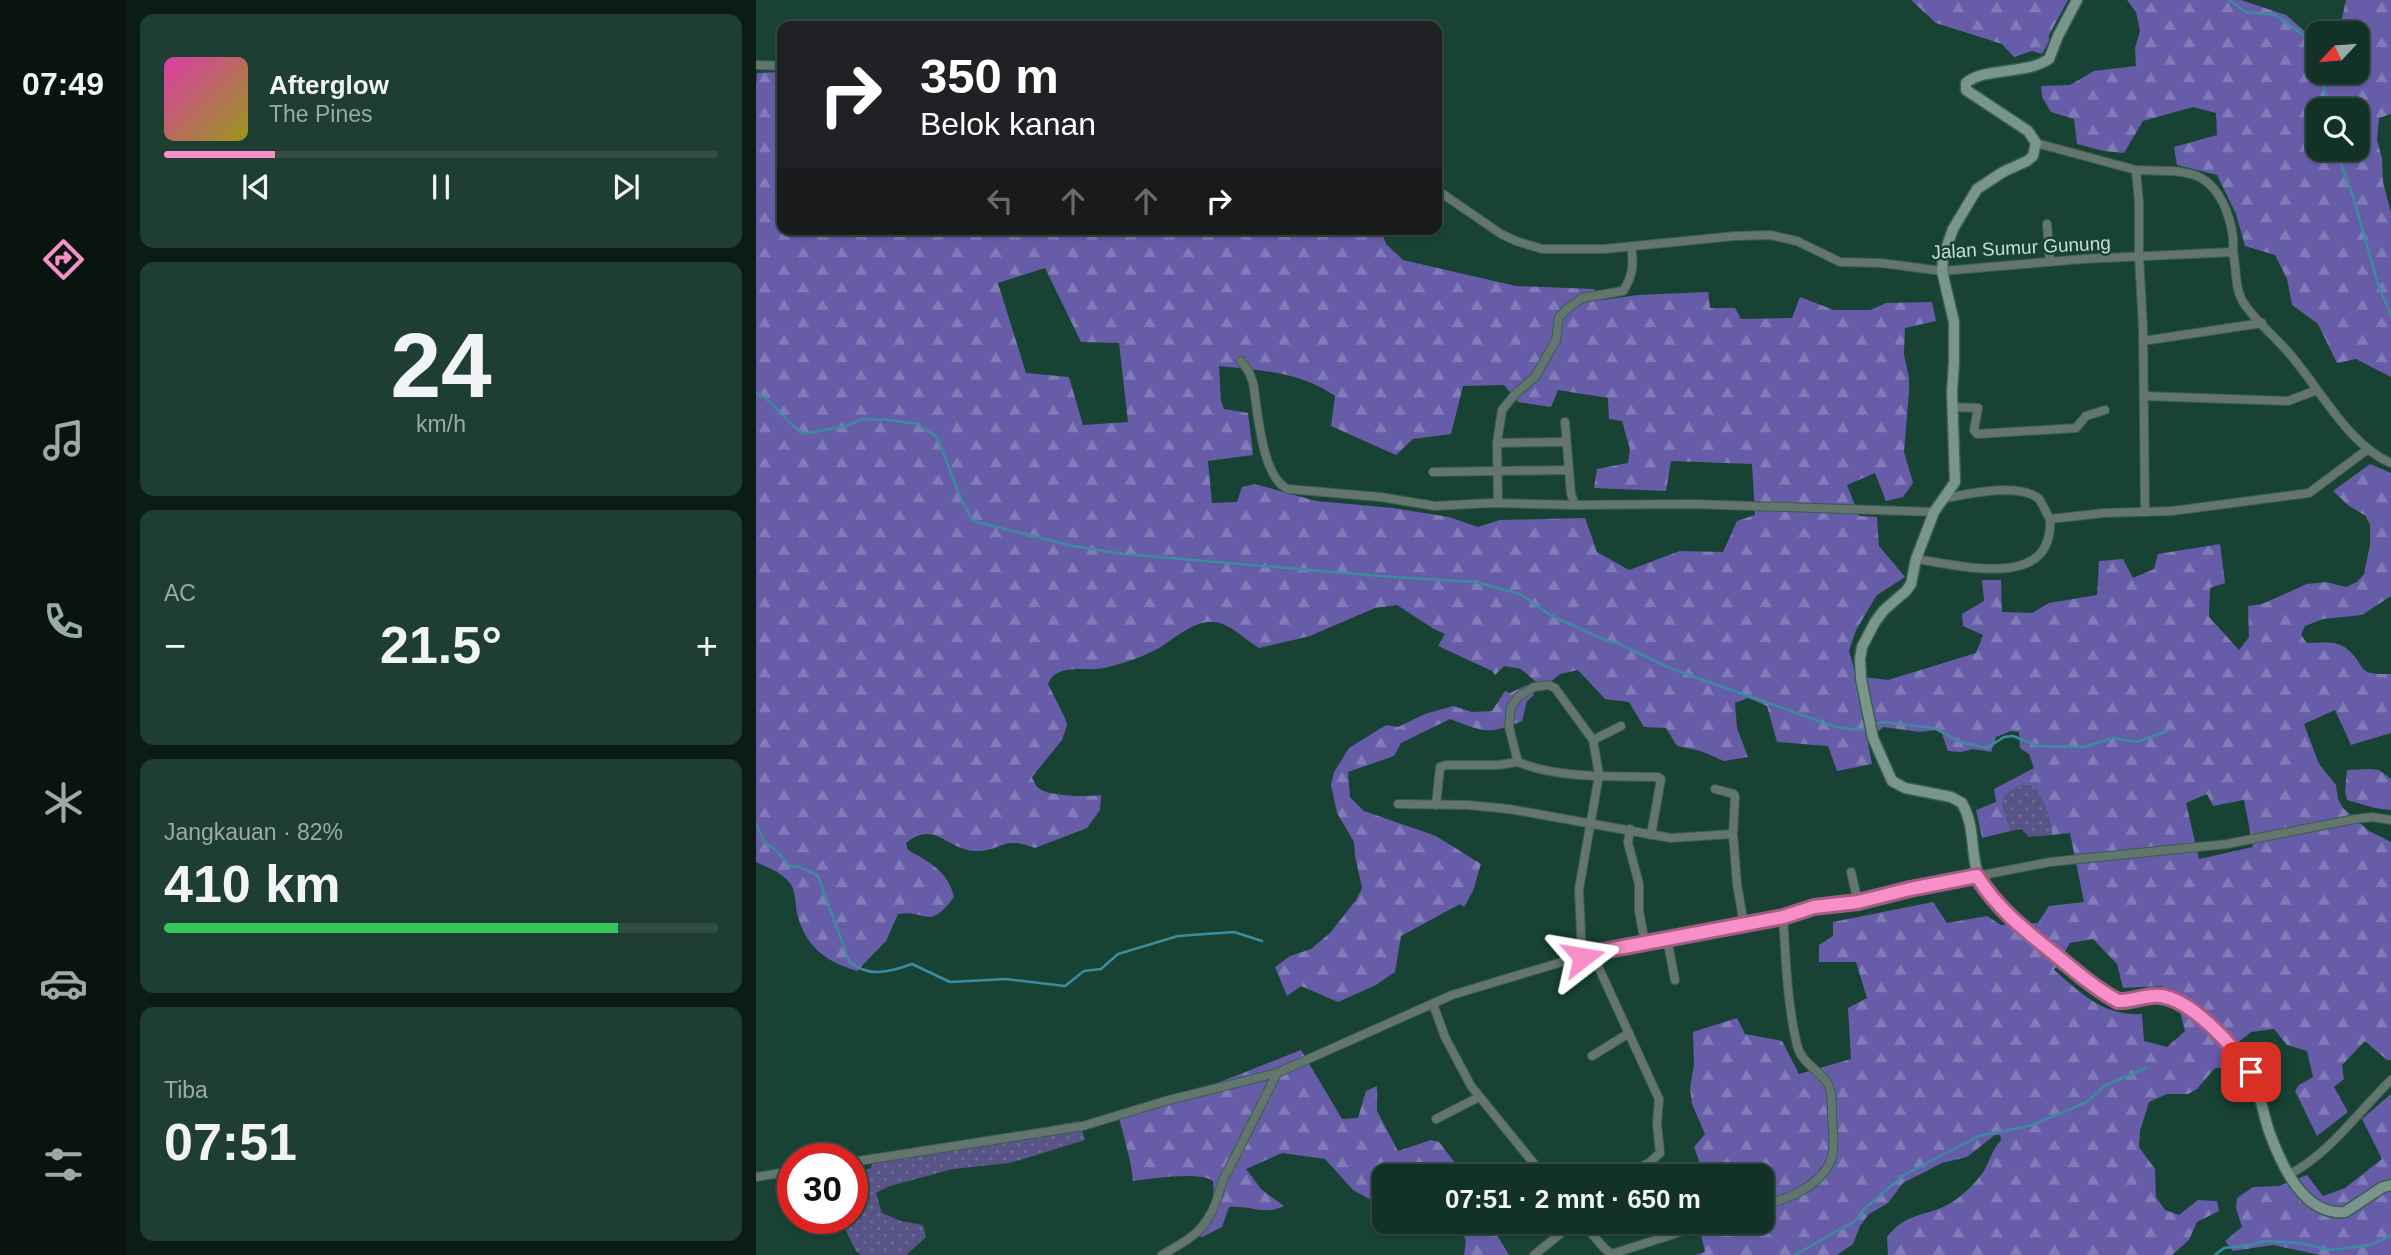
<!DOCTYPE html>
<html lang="id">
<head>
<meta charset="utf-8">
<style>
	:root { --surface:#123227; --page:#1f3e33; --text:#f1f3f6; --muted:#9caaa7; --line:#314d44; --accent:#f98fc8 }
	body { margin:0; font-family:Helvetica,sans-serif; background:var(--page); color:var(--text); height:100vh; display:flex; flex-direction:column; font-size:26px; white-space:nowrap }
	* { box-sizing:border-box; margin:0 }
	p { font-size:23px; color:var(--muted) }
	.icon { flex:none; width:38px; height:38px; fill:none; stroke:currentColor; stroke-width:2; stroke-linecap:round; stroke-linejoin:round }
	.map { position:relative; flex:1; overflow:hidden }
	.details { display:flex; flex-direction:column; gap:14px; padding:14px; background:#0a1c15; width:630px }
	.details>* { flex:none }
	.guide { position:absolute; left:21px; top:21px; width:665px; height:214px; border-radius:14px; box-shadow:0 2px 5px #0004,0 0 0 2px var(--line); background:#202124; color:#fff; overflow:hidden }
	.needle { width:46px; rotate:244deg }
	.buttons { position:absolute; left:1550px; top:21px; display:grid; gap:14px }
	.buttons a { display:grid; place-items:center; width:63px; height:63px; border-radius:14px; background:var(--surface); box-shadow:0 2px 5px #0004,0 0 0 2px var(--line); font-size:35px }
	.speed { position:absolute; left:21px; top:1143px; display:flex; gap:14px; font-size:35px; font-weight:700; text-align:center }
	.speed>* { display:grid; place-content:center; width:91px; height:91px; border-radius:50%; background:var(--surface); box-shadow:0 2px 5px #0004,0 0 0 2px var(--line); line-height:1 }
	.speed .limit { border:10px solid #d22; background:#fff; color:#111 }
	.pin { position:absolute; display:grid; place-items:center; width:60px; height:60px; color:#fff; margin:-30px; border-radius:14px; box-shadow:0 4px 10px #0006 }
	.me { position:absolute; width:77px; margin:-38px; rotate:76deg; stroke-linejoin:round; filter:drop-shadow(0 0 5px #0008) }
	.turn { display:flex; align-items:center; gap:24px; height:147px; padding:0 28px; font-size:32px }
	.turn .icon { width:91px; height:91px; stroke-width:2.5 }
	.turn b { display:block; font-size:49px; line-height:60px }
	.lanes { display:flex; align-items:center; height:66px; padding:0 28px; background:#0003; justify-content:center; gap:35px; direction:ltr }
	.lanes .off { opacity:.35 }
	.big { font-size:52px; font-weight:700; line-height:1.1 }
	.details .card { flex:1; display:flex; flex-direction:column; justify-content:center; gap:10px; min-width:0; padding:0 24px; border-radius:14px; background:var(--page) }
	.details .dial { align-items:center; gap:0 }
	.dial b { font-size:91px; line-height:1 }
	.song { display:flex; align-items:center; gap:21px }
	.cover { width:84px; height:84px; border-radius:10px; background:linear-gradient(135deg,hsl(320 70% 55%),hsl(60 70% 35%)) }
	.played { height:7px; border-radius:4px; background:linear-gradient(90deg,var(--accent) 20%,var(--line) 20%) }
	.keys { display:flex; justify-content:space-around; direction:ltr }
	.heat { display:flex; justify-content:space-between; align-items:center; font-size:38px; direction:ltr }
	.charge { height:10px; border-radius:5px; background:linear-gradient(90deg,#34c759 82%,var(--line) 0) }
	.trip { position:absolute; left:616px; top:1164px; width:402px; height:70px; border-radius:14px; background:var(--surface); box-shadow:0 2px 5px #0004,0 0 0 2px var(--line); font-weight:700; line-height:70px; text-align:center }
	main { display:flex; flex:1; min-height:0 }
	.dock { display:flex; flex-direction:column; width:126px; justify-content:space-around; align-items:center; background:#071410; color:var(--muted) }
	.dock .icon { width:49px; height:49px }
	.dock .on { color:var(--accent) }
	.dock b { font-size:32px; color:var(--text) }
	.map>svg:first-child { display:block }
	.grass { fill:url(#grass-dots) }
	.forest { fill:url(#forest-firs); fill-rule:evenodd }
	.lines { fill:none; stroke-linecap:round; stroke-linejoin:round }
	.stream { stroke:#3c8c9f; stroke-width:2.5 }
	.street-casing { stroke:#385f51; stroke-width:10 }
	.secondary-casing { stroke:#385f51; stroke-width:13 }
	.street { stroke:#63756d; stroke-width:8 }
	.secondary { stroke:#7a968a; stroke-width:10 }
	.route-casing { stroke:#a25d82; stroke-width:18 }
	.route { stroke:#f98fc8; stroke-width:12 }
	.labels { text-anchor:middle; stroke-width:5; stroke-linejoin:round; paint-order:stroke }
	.street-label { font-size:19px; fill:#c7ddd3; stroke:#184334 }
</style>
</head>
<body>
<main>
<nav class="dock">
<b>07:49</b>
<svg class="icon on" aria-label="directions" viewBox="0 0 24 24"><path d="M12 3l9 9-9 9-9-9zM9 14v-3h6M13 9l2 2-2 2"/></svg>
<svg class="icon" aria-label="music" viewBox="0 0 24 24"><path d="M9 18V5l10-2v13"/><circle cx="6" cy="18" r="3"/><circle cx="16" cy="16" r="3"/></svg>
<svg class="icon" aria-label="phone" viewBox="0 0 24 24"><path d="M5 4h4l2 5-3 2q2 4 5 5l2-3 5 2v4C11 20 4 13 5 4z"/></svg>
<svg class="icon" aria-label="climate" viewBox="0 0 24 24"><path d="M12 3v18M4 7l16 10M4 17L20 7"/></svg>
<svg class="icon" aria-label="car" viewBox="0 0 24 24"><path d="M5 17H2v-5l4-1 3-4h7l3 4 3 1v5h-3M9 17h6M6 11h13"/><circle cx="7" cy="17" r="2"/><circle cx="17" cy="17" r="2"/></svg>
<svg class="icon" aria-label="filters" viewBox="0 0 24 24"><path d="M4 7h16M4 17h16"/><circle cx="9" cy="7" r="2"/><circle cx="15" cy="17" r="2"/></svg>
</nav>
<section class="details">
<div class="card">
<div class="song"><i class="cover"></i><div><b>Afterglow</b><p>The Pines</p></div></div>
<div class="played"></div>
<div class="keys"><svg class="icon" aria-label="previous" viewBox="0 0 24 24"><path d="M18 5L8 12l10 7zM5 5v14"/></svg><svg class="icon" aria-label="pause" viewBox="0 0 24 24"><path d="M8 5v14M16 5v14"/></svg><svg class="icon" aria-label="next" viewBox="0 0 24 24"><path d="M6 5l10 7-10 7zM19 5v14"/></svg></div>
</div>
<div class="card dial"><b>24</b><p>km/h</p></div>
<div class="card"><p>AC</p>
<div class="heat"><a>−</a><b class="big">21.5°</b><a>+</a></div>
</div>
<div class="card"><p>Jangkauan · 82%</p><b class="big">410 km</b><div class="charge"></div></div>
<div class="card"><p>Tiba</p><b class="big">07:51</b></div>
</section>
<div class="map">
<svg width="1635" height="1255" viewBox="0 0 1635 1255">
	<defs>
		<pattern id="grass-dots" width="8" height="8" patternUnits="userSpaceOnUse" patternTransform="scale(1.75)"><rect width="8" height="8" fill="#595487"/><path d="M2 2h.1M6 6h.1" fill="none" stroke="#6f6c97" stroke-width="1.8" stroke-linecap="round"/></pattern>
		<pattern id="forest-firs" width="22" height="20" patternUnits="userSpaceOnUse" patternTransform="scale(1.75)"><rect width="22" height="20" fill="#665ca8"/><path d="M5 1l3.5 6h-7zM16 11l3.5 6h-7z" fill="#817bb7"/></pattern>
	</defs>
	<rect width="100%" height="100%" fill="#184334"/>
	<g class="grass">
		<path d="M1264,785l13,1c11,15 17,30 19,49l-23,2 -8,-8 -10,2 -8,-25 2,-11z"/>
		<path d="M323,1121l6,19 -75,23 -57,6 -63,17 -14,7 6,20 19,8 22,4 3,12 -20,18h-45l-5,-4 -11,-22 17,-14c0,-15 -5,-27 -6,-42l15,-5 3,-11z"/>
	</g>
	<g class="forest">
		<path d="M1155,0h157l-19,35v6l-7,13 -10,-3 -18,6 -12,-13 -66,-21z"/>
		<path d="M1371,0h114l45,15 30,26 3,-1v32h38v-39h-28l12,-10 5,-23h45v114l-12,4 -2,22 5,18 1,24 8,31v164l-35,-18 -19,4 -19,-39 -26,-19 -5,-26 -12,-24 -30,-9 -9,-32 -19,-39 -40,-10 -3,-18 43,-12 -1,-22 -23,-6 -50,14 -19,32 -20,-2 -27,-7 -3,-25 -23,-7 -9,-15 -1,-11 29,-1 24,-14 42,-5 -1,-18 5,-17 -4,-19zM1563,110h38v39h-38z"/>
		<path d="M26,72l-6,56 6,1v100h599l5,15 17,16 113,26 78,3 9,11 35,-5 70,-3 2,16h25l6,11 51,-1 8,-21 34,13h36l16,-7 46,-1 4,19 -31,7 -1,26 5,24v14l-5,60 9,31 -10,14 -17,4 -11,-28 -28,12 12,31 18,1 2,29 26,31 -28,18 -21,35 -7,21 7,25 32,4 88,-27 7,-18 -20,-9 -1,-12 22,-13 -2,-21h19l1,32 30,1 17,-10 48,-8 2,-34 24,-2 10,19 21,-9 4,-15 62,-10 5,39 -15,5 -1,29 30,33 10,-13 -1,-31 14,-2 45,-20 19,-2 20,5 11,-5 7,-8 6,-29v-20l-4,-9 -17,-10 -16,-15 37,-27 21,9v123l-29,19 -39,4 -18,7 -4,9 6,8c12,0 28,-3 39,5 22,18 7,27 45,26v59l-40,12 -16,-35 -31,14 15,40 17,21 2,14 5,9 26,23 22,11v218h-4l-22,-19 -23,24 2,14 -10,8 14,25 -31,24 -22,-45 4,-6 14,-8 -6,-26 -20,-6 -13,-16 -23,3 -26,21 16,22 -10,1 -6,-8h-10l-18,21 -9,5h-21l-18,8 -9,29 -1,16 16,22 1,28 9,13 14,5 19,-15 19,1 2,10 -22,11 -8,18 -17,15h-284l-1,-18c19,-25 38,-20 62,-33 13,-7 29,-23 36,-35 7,-13 6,-17 16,-29l-1,-5h-5l-28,22 -25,6 -39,20 -15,20 -19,11 -9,12 -7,18 -16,11h-142l10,-3 -7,-30h64v-46h-67l8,-4 -9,-25 11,-13 -13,-30 -2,-16 4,-23 -1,-33 44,-14 8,16 37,7 17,33 52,-15 -3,-51 19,-10 -11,-36h-37v-17l14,-9v-14l100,-20 14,21 40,-7 14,9 37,-2 11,-17 35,-4 -14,-69 -18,2c-2,-19 -8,-34 -19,-49l-13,-1 -15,10 -2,11 8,25 -29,7 -6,-28 20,-8 -2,-13 40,-21 -5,-14 -9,-6 -1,-16 -8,-1 -15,6 -5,15 -18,-3 -12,3 -13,-1 -6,-17 -7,-4 -15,2 -36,-5 -17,12 5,25 -35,7 -9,-25 -51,-4 -10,-36 -19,-8 -13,5 2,25 11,29 -24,4 -23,-10 -24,-5 -11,-18 -22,-1 -15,-25 -24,-3 -27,-29 -18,4 -17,14 -22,-19 -17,-3 -9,9 -3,-4 -54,-25 7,-12 -11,-5 -37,-24 -22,3 -65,28 -51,12c-17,-10 -31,-28 -52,-26 -19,3 -33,17 -48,26 -9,5 -21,10 -30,13 -10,3 -22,7 -32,8 -16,1 -42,-4 -49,15l17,34 2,7 -5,15 -30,37c0,1 5,10 5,10 10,10 51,10 64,8l-1,15 -13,18 -52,20c-33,-13 -32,3 -59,3 -29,0 -40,-32 -70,-8l2,7c21,12 40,21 46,47 -26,35 -27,12 -56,17l-12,27 -29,30c-30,-9 -52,-24 -60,-58 -2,-10 -1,-23 -8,-31 -8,-10 -23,-15 -33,-20v-777l1,-12zM289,268l36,74 38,1 9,79 -45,3 -14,-48 -43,-4 -28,-90zM463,366c43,5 79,5 116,30l-4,30 65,29 17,-16 38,-5 12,-48 41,-1 14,17 33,5 7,-17 50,8 1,21 13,2 8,28 -2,14 -31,6 -3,19 72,3 5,-30 81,3 3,51 -18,6 -14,31 -43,-1 -51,19 -32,-18 -12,-34 -85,2 -22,7 -29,-10 -56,-9 -77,-7 -61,-17 -13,3 -5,15 -25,1 -4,-42 45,-6 -5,-42 -24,-4 -3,-8zM1451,794l6,12 31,-6 9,47 -54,12 -13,-56zM1337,939l24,25 6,24 38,-2 14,6 10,39 -18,16 -23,-6 -2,-27c-39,2 -60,-20 -88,-44l16,-27z"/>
		<path d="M771,685l7,10 -7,6 -5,20c-34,14 -38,11 -72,-2l-49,24 -7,13 -46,16 2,25 14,14 72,25 45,28 -8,27 -9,16 -4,-3 -59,32 -6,36 -19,13 -38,17 -37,-16 -14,10 -12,-29 15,-11 21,-7 19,-16 26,-33 6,-12 -7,-32 -1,-14 -17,-29 -6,-28 3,-13 15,-24 37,-23 12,2 27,-13 28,-8 19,6 20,-1 13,-20 5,2z"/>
		<path d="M1614,769l9,1 12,9v31l-16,-2 -28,-8 -2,-9 2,-21z"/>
		<path d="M545,1050l41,69 16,-1 8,-27 11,-5v25l21,40 33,-11 8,2 26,34h-81v31l-31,-17 -28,-31 -43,-6 -36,16 15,20 23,17c-20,10 -33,-1 -55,1l-7,20 -20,10 -10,-3c14,-14 24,-32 21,-53 -16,-10 -60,-2 -80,0 -2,-23 -10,-45 -15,-68l84,-24z"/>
		<path d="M1635,1094v161h-71l-47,-10 -40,6 -8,-10 17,-14 -6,-19 1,-10 16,-11 26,-1 28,-11 16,21 22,-8 37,-29 -20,-40z"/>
		<path d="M698,1222h35l20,33h-45l2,-15z"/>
	</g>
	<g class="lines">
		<g class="stream">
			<path d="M1473,0l17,12 29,3 34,24 10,32"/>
			<path d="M1563,72l11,38"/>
			<path d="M1580,149l17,48 26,90 12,29"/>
			<path d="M0,393c21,10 28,29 48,41l42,-8 17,-7 27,1 27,4 20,13 24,62 12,22 100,25 50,8 270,23 83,5 44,12 30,21 55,25 12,3 55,26 164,58 24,3 7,-2"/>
			<path d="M1117,726l8,-4 54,6 25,14 27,6 17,-11 9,-1 26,10 45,1 29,-9 24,4 30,-11"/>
			<path d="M0,824l9,19 11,7 13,16 11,1 18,9 31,85c18,17 41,11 63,3l38,18 56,-3 59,7 19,-15 17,-2 17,-15 60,-18 56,-4 28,9"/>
			<path d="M1039,1255l65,-37 4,-9 40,-34 75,-39 50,-10 42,-17 17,-8 16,-15 42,-18"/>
			<path d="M1459,1255l9,-7 27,-3 12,-4 37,2 31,7 40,-5 20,-10"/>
		</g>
		<g class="street-casing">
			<g id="street">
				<path d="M0,65l26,1"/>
				<path d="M1280,143l100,27 3,33v53l4,73 2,183"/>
				<path d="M1380,170c19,1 43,-1 61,6 26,11 38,51 36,76"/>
				<path d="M681,190l64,44 15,7 26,8h62l131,-13 35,-1 27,6 43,21 41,1 61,8 141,-12 150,-7c4,18 1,38 12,53 12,17 30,32 44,48 29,33 60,93 102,110"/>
				<path d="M1291,224l3,38"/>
				<path d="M1387,341l119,-18"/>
				<path d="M485,361l8,11 4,11c5,27 8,94 35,106l92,8 55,9 55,-3 85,2"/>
				<path d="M1388,396l144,5 29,-11"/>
				<path d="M1197,407l25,1 -4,22 3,4 99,-6 10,-12 19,-6"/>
				<path d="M809,422l6,72 4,11 117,-1 242,8"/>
				<path d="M741,443l68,-1"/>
				<path d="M677,472l135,-2"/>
				<path d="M1190,498c22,-4 75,-16 93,1 4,5 7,14 11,20"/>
				<path d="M742,503l-1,-60 5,-33 14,-17 19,-16 21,-37 3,-23 8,-8 15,-11 41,-7c10,-15 11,-27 8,-45"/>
				<path d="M1160,559c43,6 138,33 134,-40l54,-6 68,-2 137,-18 59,-44"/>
				<path d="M837,740l28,-14"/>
				<path d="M959,789l19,5 1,3 -2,37 4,50 7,41"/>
				<path d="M642,804l70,1 41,4 162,29 62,-4"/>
				<path d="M680,805l4,-38 6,-2h52l20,-3"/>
				<path d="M874,829l-2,14 11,41v27l6,32"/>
				<path d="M1095,872l7,30"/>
				<path d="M911,939l8,41"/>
				<path d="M836,953l67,146 -2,24 3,30 -11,10 -29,13"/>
				<path d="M826,957l-3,-68 20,-114 -6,-35 -38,-52 -7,-3 -14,2 -16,10 -7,10 -2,20 9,35c40,17 97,14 140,15l3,2 -10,56"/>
				<path d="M677,1004l12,33 26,49 73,90"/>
				<path d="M836,1056l37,-23"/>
				<path d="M680,1119l43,-22"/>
				<path d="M96,1162l231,-36 82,-25 112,-28 175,-78 140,-42 152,-28 39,-8 31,-10 44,-5 52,-13 140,-27 177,-18 128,-25 17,-2 19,3"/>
				<path d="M1534,1174c39,-20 69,-63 101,-94"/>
				<path d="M0,1177l37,-6"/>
				<path d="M1006,1206c25,-7 58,-19 69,-46 4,-11 2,-31 1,-42 0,-12 1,-27 -6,-37 -9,-12 -25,-19 -29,-36 -10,-42 -11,-85 -14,-128"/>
				<path d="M826,1222l22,26 8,6 99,-32"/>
				<path d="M907,1222l4,13"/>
				<path d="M406,1255c27,-16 42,-22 54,-53 4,-11 5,-22 12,-31l49,-98"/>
				<path d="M778,1255l41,-33"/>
			</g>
		</g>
		<g class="secondary-casing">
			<path id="secondary" d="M1321,0l-19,36 -9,23c-23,16 -65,8 -83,24v7l62,41 8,12 -3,13 -6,5 -24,11 -26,17 -24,40 -10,28 -1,14 12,51v40l-2,30 3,90 -21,30 -18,47 -5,25 -5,7 -22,19 -9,12 -13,25 -2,12 1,20 12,59 19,43 13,7 46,9 11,6c17,30 4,61 26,91 15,19 110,102 131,107 12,3 24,-6 36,-6 31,1 65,40 84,61 21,23 21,50 31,78 12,32 34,82 75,78l38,-25 8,-2"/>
		</g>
		<use href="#street" class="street"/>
		<use href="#secondary" class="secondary"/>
	</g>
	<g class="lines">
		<g class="route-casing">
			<path id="route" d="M827,957l9,-4 191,-36 31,-10 44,-5 52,-13 67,-13c20,33 50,56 80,80 19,16 39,33 61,45 14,1 28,-7 43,-5 31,4 73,51 90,76"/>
		</g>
		<use href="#route" class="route"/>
	</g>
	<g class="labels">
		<g class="street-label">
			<text transform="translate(1265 247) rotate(-3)" y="7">Jalan Sumur Gunung</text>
		</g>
	</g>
</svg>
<div class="buttons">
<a><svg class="needle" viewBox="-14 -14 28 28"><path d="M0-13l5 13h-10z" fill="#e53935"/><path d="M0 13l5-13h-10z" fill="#9caaa7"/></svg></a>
<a><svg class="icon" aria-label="search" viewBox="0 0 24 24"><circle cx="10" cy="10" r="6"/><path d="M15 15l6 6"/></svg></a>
</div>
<div class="speed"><div class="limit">30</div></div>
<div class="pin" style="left:1495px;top:1072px;background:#d93025"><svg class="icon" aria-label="arrive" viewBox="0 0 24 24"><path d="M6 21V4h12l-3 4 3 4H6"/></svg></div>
<svg class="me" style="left:827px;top:957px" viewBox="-20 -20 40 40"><path d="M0-17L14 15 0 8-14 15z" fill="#f98fc8" stroke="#fff" stroke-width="4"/></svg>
<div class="trip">07:51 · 2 mnt · 650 m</div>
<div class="guide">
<div class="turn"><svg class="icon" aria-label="right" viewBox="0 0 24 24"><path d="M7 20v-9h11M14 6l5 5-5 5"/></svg><div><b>350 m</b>Belok kanan</div></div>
<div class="lanes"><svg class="icon off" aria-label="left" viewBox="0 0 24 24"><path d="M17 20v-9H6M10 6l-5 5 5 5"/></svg><svg class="icon off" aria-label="ahead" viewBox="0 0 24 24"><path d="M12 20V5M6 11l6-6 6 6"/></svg><svg class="icon off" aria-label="ahead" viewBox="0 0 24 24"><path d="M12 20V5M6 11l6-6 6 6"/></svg><svg class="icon" aria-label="right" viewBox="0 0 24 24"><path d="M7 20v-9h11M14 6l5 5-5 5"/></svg></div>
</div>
</div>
</main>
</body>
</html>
